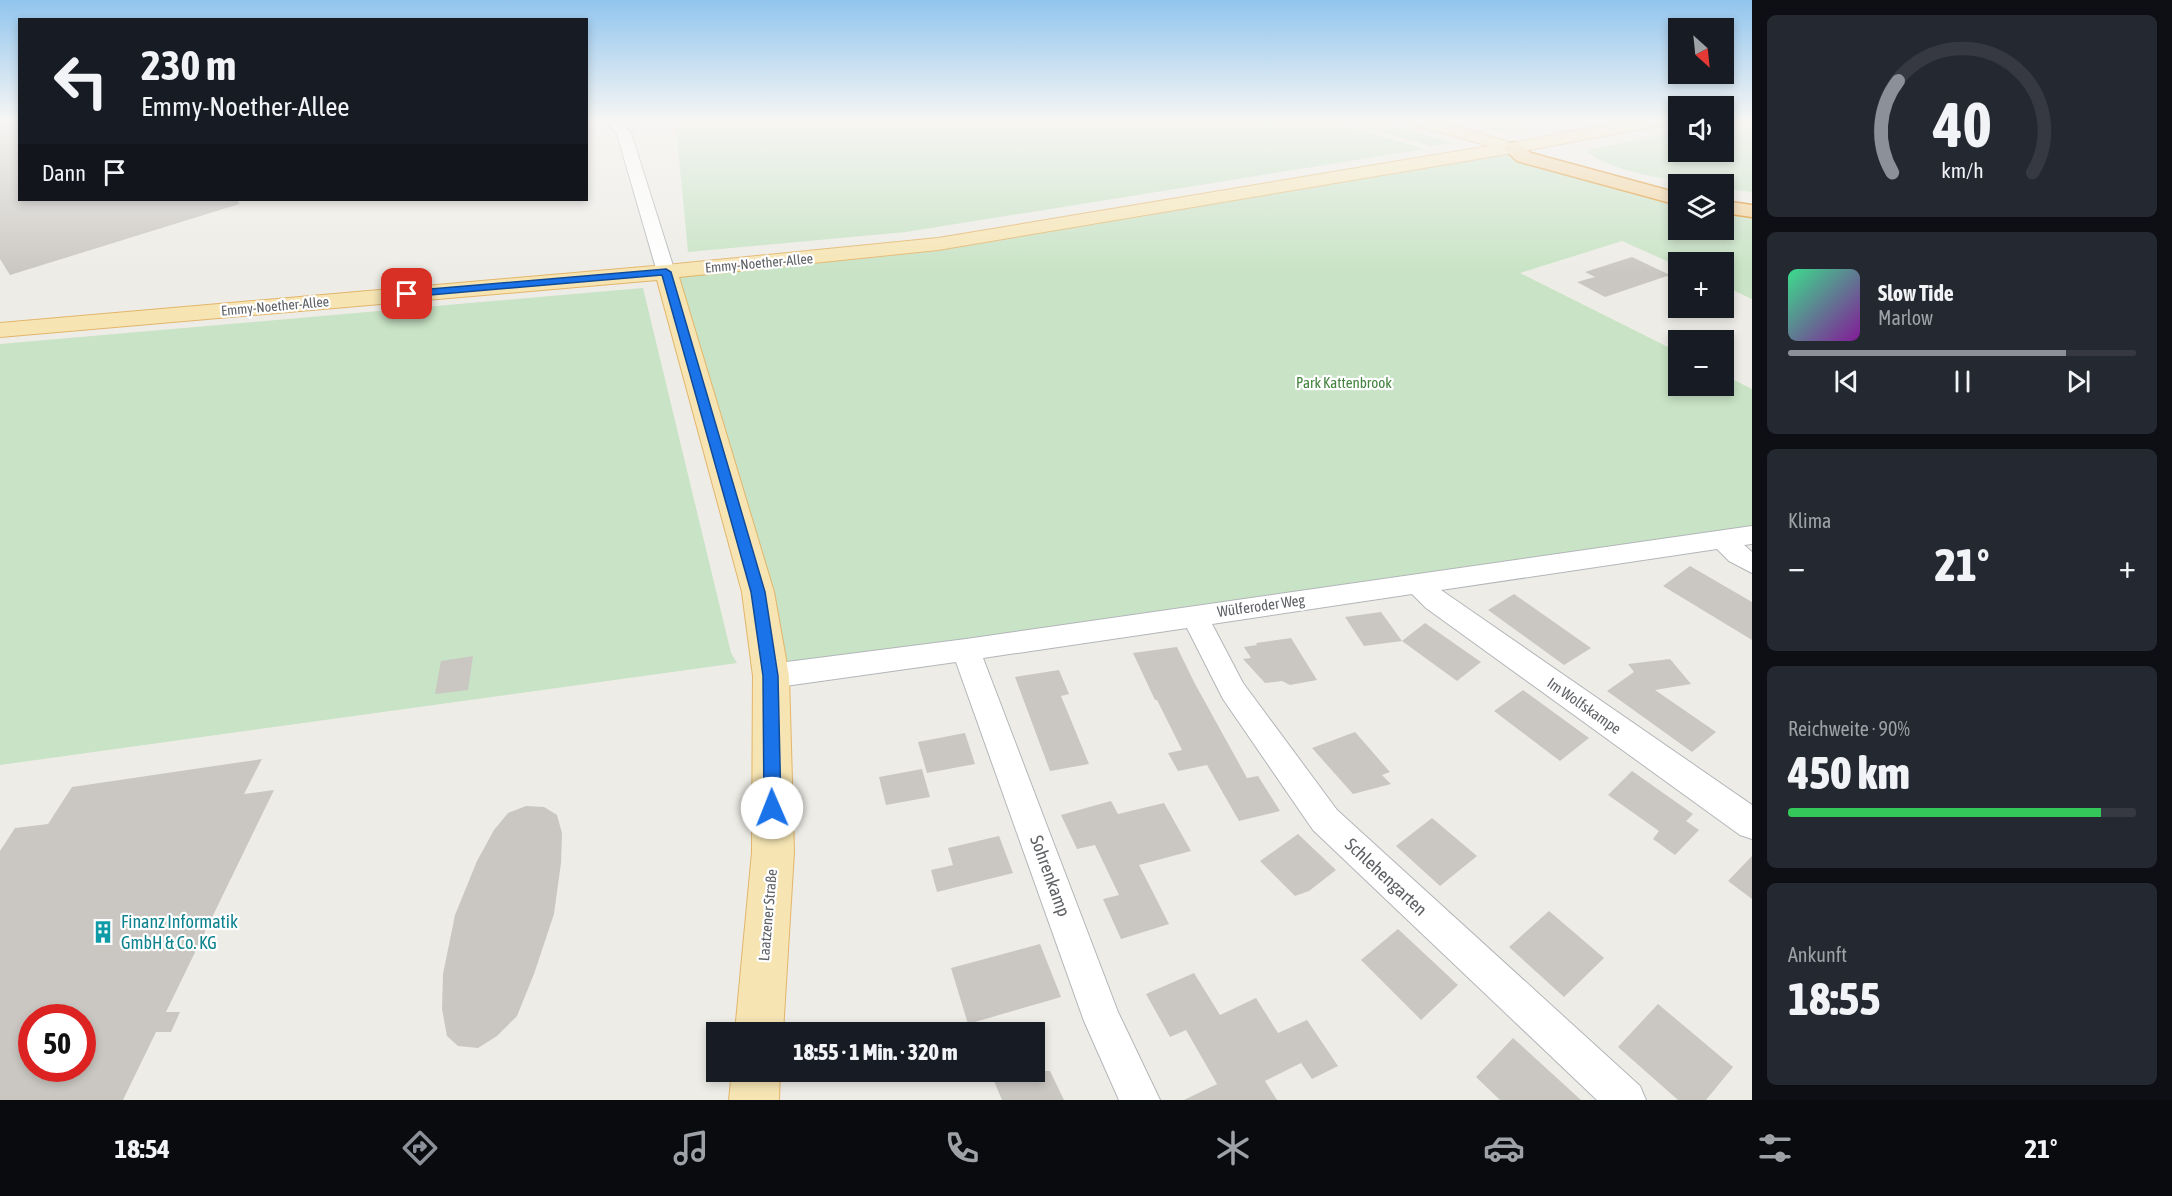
<!DOCTYPE html>
<html lang="de">
<head>
<meta charset="utf-8">
<style>
	:root { --surface:#171b24; --page:#242831; --text:#f1f3f6; --muted:#9ea1a6; --line:#363941; --accent:#8c9099 }
	body { margin:0; font-family:"Asap Condensed",sans-serif; background:var(--page); color:var(--text); height:100vh; display:flex; flex-direction:column; font-size:22px; white-space:nowrap }
	* { box-sizing:border-box; margin:0 }
	p { font-size:20px; color:var(--muted) }
	.icon { flex:none; width:33px; height:33px; fill:none; stroke:currentColor; stroke-width:2; stroke-linecap:round; stroke-linejoin:round }
	.map { position:relative; flex:1; overflow:hidden }
	.drawer { display:flex; flex-direction:column; gap:15px; padding:15px; background:#0d0f14; width:420px }
	.drawer>* { flex:none }
	.guide { position:absolute; left:18px; top:18px; width:570px; height:183px; border-radius:0px; box-shadow:0 3px 9px #0003; background:#171b24; color:var(--text); overflow:hidden }
	.needle { width:39px; rotate:153deg }
	.buttons { position:absolute; left:1668px; top:18px; display:grid; gap:12px }
	.buttons a { display:grid; place-items:center; width:66px; height:66px; border-radius:0px; background:var(--surface); box-shadow:0 3px 9px #0003; font-size:30px }
	.speed { position:absolute; left:18px; top:1004px; display:flex; gap:12px; font-size:30px; font-weight:700; text-align:center }
	.speed>* { display:grid; place-content:center; width:78px; height:78px; border-radius:50%; background:var(--surface); box-shadow:0 3px 9px #0003; line-height:1 }
	.speed .limit { border:9px solid #d22; background:#fff; color:#111 }
	.pin { position:absolute; display:grid; place-items:center; width:51px; height:51px; color:#fff; margin:-26px; border-radius:12px; box-shadow:0 3px 9px #0006 }
	.me { position:absolute; width:66px; margin:-33px; rotate:359deg; stroke-linejoin:round; filter:drop-shadow(0 0 4px #0008) }
	.turn { display:flex; align-items:center; gap:21px; height:126px; padding:0 24px; font-size:27px }
	.turn .icon { width:78px; height:78px; stroke-width:2.5 }
	.turn b { display:block; font-size:42px; line-height:51px }
	.then { display:flex; align-items:center; height:57px; padding:0 24px; background:#0003; gap:12px; font-size:22px }
	.big { font-size:45px; font-weight:800; line-height:1.1 }
	.drawer .tile { flex:1; display:flex; flex-direction:column; justify-content:center; gap:9px; min-width:0; padding:0 21px; border-radius:9px; background:var(--page) }
	.drawer .dial { align-items:center; gap:0 }
	.dial svg { height:156px; overflow:visible; fill:none; stroke:var(--line); stroke-width:7; stroke-linecap:round; text-anchor:middle }
	.dial text { fill:var(--text); stroke:none }
	.song { display:flex; align-items:center; gap:18px }
	.cover { width:72px; height:72px; border-radius:9px; background:linear-gradient(135deg,hsl(150 70% 55%),hsl(290 70% 35%)) }
	.played { height:6px; border-radius:3px; background:linear-gradient(90deg,var(--accent) 80%,var(--line) 80%) }
	.keys { display:flex; justify-content:space-around; direction:ltr }
	.heat { display:flex; justify-content:space-between; align-items:center; font-size:33px; direction:ltr }
	.charge { height:9px; border-radius:4px; background:linear-gradient(90deg,#34c759 90%,var(--line) 0) }
	.trip { position:absolute; left:706px; top:1022px; width:339px; height:60px; border-radius:0px; background:var(--surface); box-shadow:0 3px 9px #0003; font-weight:800; line-height:60px; text-align:center }
	.menu { display:flex; height:96px; justify-content:space-around; align-items:center; background:#090b0e; color:var(--muted) }
	.menu .icon { width:42px; height:42px }
	.menu .on { color:var(--accent) }
	.menu b { font-size:27px; color:var(--text) }
	main { display:flex; flex:1; min-height:0 }
	.map>svg:first-child { display:block }
	.green { fill:#c8e3c5 }
	.building { fill:#cac7c2; fill-rule:evenodd }
	.lines { fill:none; stroke-linecap:round; stroke-linejoin:round }
	.minor-casing { stroke:#b3b6b9; stroke-width:2 }
	.major-casing { stroke:#e3b56b; stroke-width:2 }
	.highway-casing { stroke:#dc8b19; stroke-width:3 }
	.minor { fill:#fff; fill-rule:evenodd }
	.major { fill:#f6e5b3; fill-rule:evenodd }
	.highway { fill:#f2d299; fill-rule:evenodd }
	.route { fill:#1a73e8; stroke:#114b97; stroke-width:1.5 }
	.labels { text-anchor:middle; stroke-width:4.5; stroke-linejoin:round; paint-order:stroke }
	.far-street-label { font-size:14px; fill:#5e6165; stroke:#fff }
	.park-label { font-size:15px; fill:#43823f; stroke:#fff }
	.street-label { font-size:15px; fill:#5e6165; stroke:#fff }
	.near-street-label { font-size:18px; fill:#5e6165; stroke:#fff }
	.near-culture-label { font-size:18px; fill:#0d838f; stroke:#fff; text-anchor:start }
</style>
</head>
<body>
<main>
<div class="map">
<svg width="1752" height="1100" viewBox="0 0 1752 1100">
	<rect width="100%" height="100%" fill="#eeece6"/>
	<g class="green">
		<path d="M727,120h599l99,29 -519,83 -218,20 -12,-125z"/>
		<path d="M1339,120h34l81,23 -23,3z"/>
		<path d="M1456,120h42l30,8 -28,4z"/>
		<path d="M1744,120h8v72l-28,-3v-5c-37,0 -109,-10 -137,-32l4,-3 87,-17v20h46v-28z"/>
		<path d="M1513,148l141,46 24,5v31h46v-23l28,4v88l-28,-13v-24h-46v4l-56,-25 -102,32 158,79v34h46v-11l28,14v140l-981,147 -105,-404 195,-19z"/>
		<path d="M643,288l88,365 6,10 -737,102v-421z"/>
	</g>
	<g class="building">
		<path d="M0,120h20v80h218l1,4 -229,71 -10,-16z"/>
		<path d="M1632,257l38,18 -65,22 -28,-15 18,-5 -10,-5z"/>
		<path d="M1690,566l62,36v38l-89,-54z"/>
		<path d="M1514,594l77,54 -27,17 -76,-55z"/>
		<path d="M1381,612l21,29 -38,5 -19,-29z"/>
		<path d="M1425,623l56,39 -24,19 -55,-40z"/>
		<path d="M1291,638l26,42 -27,5 -8,-4 -17,2 -22,-24 8,-1 -7,-11 13,-2 -1,-2z"/>
		<path d="M1177,647l17,35 53,96 11,-2 22,35 -41,10 -32,-56 -29,6 -10,-18 14,-3 -25,-50h-2l-22,-47z"/>
		<path d="M473,656l-5,34 -33,4 6,-33z"/>
		<path d="M1670,659l21,25 -36,6 61,42 -24,20 -85,-61 27,-19 -6,-8z"/>
		<path d="M1059,670l10,24 -8,2 28,68 -39,7 -35,-94z"/>
		<path d="M1523,690l66,48 -29,23 -66,-50z"/>
		<path d="M1355,732l35,40 -8,3 9,9 -38,10 -41,-46z"/>
		<path d="M965,733l10,31 -48,9 -9,-31z"/>
		<path d="M262,759l-18,35 30,-4 -108,222h14l-9,20h-15l-33,68h-123v-249l15,-23 33,-4 24,-37zM32,1017h50v51h-50z"/>
		<path d="M922,769l8,28 -44,8 -7,-28z"/>
		<path d="M1632,771l61,43 -7,7 13,9 -24,25 -22,-16 6,-8 -51,-36z"/>
		<path d="M1111,801l7,13 46,-11 27,48 -52,14 30,59 -48,15 -18,-40 16,-4 -24,-50 -18,4 -16,-34z"/>
		<path d="M526,806l18,1 13,8 5,18 -1,30 -7,51 -20,60 -17,42 -20,20 -19,12 -20,-2 -11,-10 -5,-27 1,-35 12,-59 22,-54 17,-31 14,-17z"/>
		<path d="M1432,818l45,38 -37,30 -44,-40z"/>
		<path d="M1298,834l38,36 -27,21 -14,5 -35,-35z"/>
		<path d="M999,836l14,37 -76,19 -6,-22 22,-5 -5,-17z"/>
		<path d="M1752,856v43l-24,-18z"/>
		<path d="M1549,911l55,47 -40,39 -55,-50z"/>
		<path d="M1398,929l60,56 -37,35 -60,-60z"/>
		<path d="M1040,944l21,53 -93,27 -17,-56z"/>
		<path d="M1194,973l26,42 36,-17 22,35 29,-13 31,46 -26,13 -11,-16 -36,18 12,19h-93l33,-16 -31,-54 -16,7 -24,-43z"/>
		<path d="M1658,1004l75,63 -27,33h-28l-60,-53z"/>
		<path d="M1513,1038l68,62h-81l-24,-23z"/>
		<path d="M1018,1071h32l14,29h-62l-8,-19z"/>
	</g>
	<g class="lines">
		<g class="minor-casing">
			<g id="minor">
				<path d="M617,122l5,1 9,10 44,139 -3,4h-12l-3,-4 -40,-138 -7,-8z"/>
				<path d="M1752,526v18l-8,1 8,7v21l-23,-12 -12,-12 -276,41 311,215v34l-12,-4 -314,-227 -14,-14 -200,30 31,59 94,127 303,276 6,14h-49l-284,-270 -90,-131 -36,-71 -204,30 135,354 42,88h-41l-35,-79 -128,-359 -185,26 -10,-4 -4,-8 4,-8 10,-4 195,-25z"/>
			</g>
		</g>
		<g class="major-casing">
			<g id="major">
				<path d="M1407,120h28l77,23 122,-23h37l-3,4 -6,1 -149,28 -575,97 -259,27 95,315 15,84 5,176 -11,180h-48l17,-180 1,-176 -11,-84 -85,-312 -657,57v-14l666,-58 272,-27 551,-92 -79,-22z"/>
				<path d="M732,1071h48l-1,29h-50z"/>
			</g>
		</g>
		<g class="highway-casing">
			<g id="highway">
				<path d="M1513,142l7,2 11,9 147,40v12l-161,-44 -14,-13 3,-4z"/>
				<path d="M1724,201l28,4v12l-28,-4z"/>
			</g>
		</g>
		<use href="#minor" class="minor"/>
		<use href="#major" class="major"/>
		<use href="#highway" class="highway"/>
	</g>
	<linearGradient id="sky" x2="0" y2="1"><stop stop-color="#91c5ee"/><stop offset="0.44" stop-color="#f7f6f4"/><stop offset="1" stop-color="#f7f6f4" stop-opacity="0"/></linearGradient>
	<rect width="1752" height="274" fill="url(#sky)"/>
	<path class="route" d="M666,269l5,3 94,320 13,84 3,132 -3,6 -6,2 -6,-2 -2,-6 -1,-132 -12,-84 -89,-317 -255,22 -5,-3 5,-3z"/>
	<defs>
		<g id="building-bare" transform="scale(1.8)"><path d="M-4-6H4V6H1V3H-1V6H-4ZM-2.5-4.3h1.7v1.8h-1.7ZM.8-4.3h1.7v1.8H.8ZM-2.5-1h1.7V.8h-1.7ZM.8-1h1.7V.8H.8Z" fill="#0f9aa8" stroke="#fff" stroke-width="2.5" paint-order="stroke"/></g>
	</defs>
	<g fill-rule="evenodd">
		<use href="#building-bare" x="103" y="932"/>
	</g>
	<g class="labels">
		<g class="far-street-label">
			<text transform="translate(759 263) rotate(-5)" y="5">Emmy-Noether-Allee</text>
			<text transform="translate(275 306) rotate(-5)" y="5">Emmy-Noether-Allee</text>
		</g>
		<g class="park-label">
			<text x="1344" y="388">Park Kattenbrook</text>
		</g>
		<g class="street-label">
			<text transform="translate(1261 606) rotate(-8)" y="5">Wülferoder Weg</text>
			<text transform="translate(1584 706) rotate(35)" y="5">Im Wolfskampe</text>
			<text transform="translate(768 915) rotate(-85)" y="5">Laatzener Straße</text>
		</g>
		<g class="near-street-label">
			<text transform="translate(1050 876) rotate(70)" y="6">Sohrenkamp</text>
			<text transform="translate(1386 877) rotate(43)" y="6">Schlehengarten</text>
		</g>
		<g class="near-culture-label">
			<text x="121" y="928">Finanz Informatik<tspan x="121" dy="21">GmbH &amp; Co. KG</tspan></text>
		</g>
	</g>
</svg>
<div class="buttons">
<a><svg class="needle" viewBox="-14 -14 28 28"><path d="M0-13l5 13h-10z" fill="#e53935"/><path d="M0 13l5-13h-10z" fill="#9ea1a6"/></svg></a>
<a><svg class="icon" aria-label="sound" viewBox="0 0 24 24"><path d="M4 9h4l5-4v14l-5-4H4zM17 9q2 3 0 6"/></svg></a>
<a><svg class="icon" aria-label="layers" viewBox="0 0 24 24"><path d="M12 4l9 5-9 5-9-5zM3 14l9 5 9-5"/></svg></a>
<a>+</a>
<a>−</a>
</div>
<div class="speed"><div class="limit">50</div></div>
<div class="pin" style="left:407px;top:294px;background:#d93025"><svg class="icon" aria-label="arrive" viewBox="0 0 24 24"><path d="M6 21V4h12l-3 4 3 4H6"/></svg></div>
<svg class="me" style="left:772px;top:808px" viewBox="-20 -20 40 40"><circle r="19" fill="#fff"/><path d="M0-13L10 11 0 6-10 11z" fill="#1a73e8"/></svg>
<div class="trip">18:55 · 1 Min. · 320 m</div>
<div class="guide">
<div class="turn"><svg class="icon" aria-label="left" viewBox="0 0 24 24"><path d="M17 20v-9H6M10 6l-5 5 5 5"/></svg><div><b>230 m</b>Emmy-Noether-Allee</div></div>
<div class="then">Dann<svg class="icon" aria-label="arrive" viewBox="0 0 24 24"><path d="M6 21V4h12l-3 4 3 4H6"/></svg></div>
</div>
</div>
<section class="drawer">
<div class="tile dial"><svg viewBox="0 0 100 80">
<path d="M14 69A42 42 0 1 1 86 69"/>
<path d="M14 69A42 42 0 0 1 17 22" stroke="#8c9099"/>
<text x="50" y="56" font-size="32" font-weight="700">40</text>
<text x="50" y="72" font-size="11">km/h</text>
</svg></div>
<div class="tile">
<div class="song"><i class="cover"></i><div><b>Slow Tide</b><p>Marlow</p></div></div>
<div class="played"></div>
<div class="keys"><svg class="icon" aria-label="previous" viewBox="0 0 24 24"><path d="M18 5L8 12l10 7zM5 5v14"/></svg><svg class="icon" aria-label="pause" viewBox="0 0 24 24"><path d="M8 5v14M16 5v14"/></svg><svg class="icon" aria-label="next" viewBox="0 0 24 24"><path d="M6 5l10 7-10 7zM19 5v14"/></svg></div>
</div>
<div class="tile"><p>Klima</p>
<div class="heat"><a>−</a><b class="big">21°</b><a>+</a></div>
</div>
<div class="tile"><p>Reichweite · 90%</p><b class="big">450 km</b><div class="charge"></div></div>
<div class="tile"><p>Ankunft</p><b class="big">18:55</b></div>
</section>
</main>
<nav class="menu">
<b>18:54</b>
<svg class="icon on" aria-label="directions" viewBox="0 0 24 24"><path d="M12 3l9 9-9 9-9-9zM9 14v-3h6M13 9l2 2-2 2"/></svg>
<svg class="icon" aria-label="music" viewBox="0 0 24 24"><path d="M9 18V5l10-2v13"/><circle cx="6" cy="18" r="3"/><circle cx="16" cy="16" r="3"/></svg>
<svg class="icon" aria-label="phone" viewBox="0 0 24 24"><path d="M5 4h4l2 5-3 2q2 4 5 5l2-3 5 2v4C11 20 4 13 5 4z"/></svg>
<svg class="icon" aria-label="climate" viewBox="0 0 24 24"><path d="M12 3v18M4 7l16 10M4 17L20 7"/></svg>
<svg class="icon" aria-label="car" viewBox="0 0 24 24"><path d="M5 17H2v-5l4-1 3-4h7l3 4 3 1v5h-3M9 17h6M6 11h13"/><circle cx="7" cy="17" r="2"/><circle cx="17" cy="17" r="2"/></svg>
<svg class="icon" aria-label="filters" viewBox="0 0 24 24"><path d="M4 7h16M4 17h16"/><circle cx="9" cy="7" r="2"/><circle cx="15" cy="17" r="2"/></svg>
<b>21°</b>
</nav>
</body>
</html>
